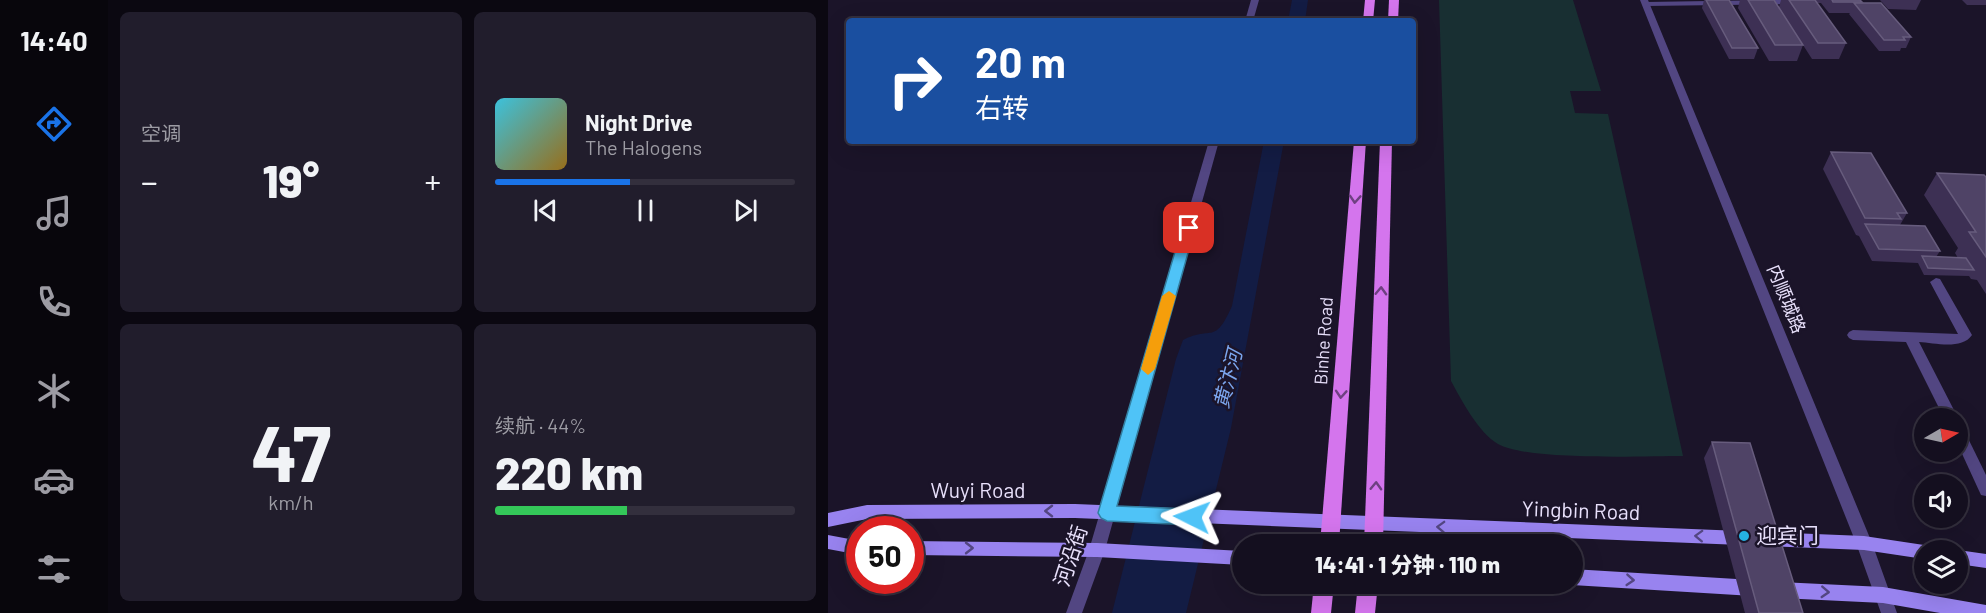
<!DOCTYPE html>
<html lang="zh">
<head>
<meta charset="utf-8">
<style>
	:root { --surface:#140f1f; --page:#211d2c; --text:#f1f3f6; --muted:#9d9ca4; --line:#332f3d; --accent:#1a73e8 }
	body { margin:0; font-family:Barlow,"Noto Sans SC",sans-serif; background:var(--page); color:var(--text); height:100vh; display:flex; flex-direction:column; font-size:22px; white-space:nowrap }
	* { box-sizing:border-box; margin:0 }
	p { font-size:20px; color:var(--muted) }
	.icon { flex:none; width:33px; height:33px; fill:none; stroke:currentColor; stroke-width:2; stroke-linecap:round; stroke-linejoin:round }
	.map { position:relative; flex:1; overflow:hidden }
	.sheet { display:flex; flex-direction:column; gap:12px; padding:12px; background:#0b0811; width:720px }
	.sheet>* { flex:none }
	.banner { position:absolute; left:18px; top:18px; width:570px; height:126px; border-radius:6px; box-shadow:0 6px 24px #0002,0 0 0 2px var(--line); background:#1a4fa0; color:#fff; overflow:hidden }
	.needle { width:39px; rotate:81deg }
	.controls { position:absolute; left:1086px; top:408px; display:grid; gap:12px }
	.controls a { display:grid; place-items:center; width:54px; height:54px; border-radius:50%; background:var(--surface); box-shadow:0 6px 24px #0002,0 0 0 2px var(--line); font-size:30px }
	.speed { position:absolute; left:18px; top:516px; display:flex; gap:12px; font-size:30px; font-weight:700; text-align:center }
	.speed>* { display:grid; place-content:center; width:78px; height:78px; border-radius:50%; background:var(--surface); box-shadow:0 6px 24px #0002,0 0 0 2px var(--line); line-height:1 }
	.speed .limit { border:9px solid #d22; background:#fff; color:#111 }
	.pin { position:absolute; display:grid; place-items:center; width:51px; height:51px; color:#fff; margin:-26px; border-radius:12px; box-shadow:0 3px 9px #0006 }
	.me { position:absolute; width:66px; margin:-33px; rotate:273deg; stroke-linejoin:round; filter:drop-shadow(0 0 4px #0008) }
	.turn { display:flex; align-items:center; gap:21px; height:126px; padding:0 30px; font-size:27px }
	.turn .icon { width:78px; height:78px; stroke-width:2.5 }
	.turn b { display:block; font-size:42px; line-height:51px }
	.big { font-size:45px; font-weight:800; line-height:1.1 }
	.sheet .widget { flex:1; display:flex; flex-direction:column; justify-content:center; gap:9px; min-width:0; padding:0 21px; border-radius:9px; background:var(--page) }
	.sheet .dial { align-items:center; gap:0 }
	.dial b { font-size:78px; line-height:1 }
	.song { display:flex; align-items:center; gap:18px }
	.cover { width:72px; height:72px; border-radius:9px; background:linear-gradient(135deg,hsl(190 70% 55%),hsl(40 70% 35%)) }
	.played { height:6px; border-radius:3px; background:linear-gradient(90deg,var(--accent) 45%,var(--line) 45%) }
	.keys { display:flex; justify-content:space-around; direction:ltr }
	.heat { display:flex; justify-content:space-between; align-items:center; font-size:33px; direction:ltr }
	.charge { height:9px; border-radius:4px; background:linear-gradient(90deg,#34c759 44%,var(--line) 0) }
	.sheet .tiles { flex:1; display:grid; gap:12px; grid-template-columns:repeat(2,1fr) }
	.trip { position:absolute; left:404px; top:534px; width:351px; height:60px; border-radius:30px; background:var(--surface); box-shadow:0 6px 24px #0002,0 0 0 2px var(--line); font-weight:800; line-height:60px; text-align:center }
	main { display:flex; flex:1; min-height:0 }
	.dock { display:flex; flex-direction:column; width:108px; justify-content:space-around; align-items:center; background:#08060c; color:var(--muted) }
	.dock .icon { width:42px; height:42px }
	.dock .current { color:var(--accent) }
	.dock b { font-size:27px; color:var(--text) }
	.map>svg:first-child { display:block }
	.green { fill:#182f32 }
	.water { fill:#131c44 }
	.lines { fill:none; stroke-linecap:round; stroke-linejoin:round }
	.service { fill:#524682; fill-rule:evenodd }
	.tertiary { fill:#524682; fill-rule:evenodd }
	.secondary { fill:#9883ef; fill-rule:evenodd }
	.primary { fill:#d475ed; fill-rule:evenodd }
	.wall { fill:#3d3054 }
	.building { fill:#4f4366; stroke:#675c7d; stroke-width:1.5 }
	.oneway { stroke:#6e4081 }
	.oneway2 { stroke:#534682 }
	.route { fill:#4fc3f7; stroke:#337fa1; stroke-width:1.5 }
	.slow { fill:#f59e0b }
	.poi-dot { fill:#25b1e2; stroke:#1b1429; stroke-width:2 }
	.labels { text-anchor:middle; stroke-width:5; stroke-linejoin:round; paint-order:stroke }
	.street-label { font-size:18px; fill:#e8e0fb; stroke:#1b1429 }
	.water-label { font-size:20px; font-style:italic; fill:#7ca6ee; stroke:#1b1429 }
	.near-street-label { font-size:21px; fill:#e8e0fb; stroke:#1b1429 }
	.near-poi-label { font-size:21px; fill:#e8e0fb; stroke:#1b1429; text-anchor:start }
</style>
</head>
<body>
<main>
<nav class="dock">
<b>14:40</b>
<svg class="icon current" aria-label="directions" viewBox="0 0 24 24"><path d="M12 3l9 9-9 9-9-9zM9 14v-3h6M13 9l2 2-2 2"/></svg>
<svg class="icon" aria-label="music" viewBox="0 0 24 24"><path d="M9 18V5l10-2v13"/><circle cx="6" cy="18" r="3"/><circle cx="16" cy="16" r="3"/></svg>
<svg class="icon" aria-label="phone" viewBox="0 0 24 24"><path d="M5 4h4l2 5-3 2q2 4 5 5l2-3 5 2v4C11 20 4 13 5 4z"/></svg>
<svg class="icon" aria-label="climate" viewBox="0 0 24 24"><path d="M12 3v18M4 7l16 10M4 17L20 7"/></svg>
<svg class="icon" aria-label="car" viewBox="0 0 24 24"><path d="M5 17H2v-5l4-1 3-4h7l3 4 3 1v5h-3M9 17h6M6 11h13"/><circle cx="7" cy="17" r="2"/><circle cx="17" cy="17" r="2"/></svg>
<svg class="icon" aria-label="filters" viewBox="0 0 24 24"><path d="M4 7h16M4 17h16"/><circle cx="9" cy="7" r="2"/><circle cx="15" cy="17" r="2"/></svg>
</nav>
<section class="sheet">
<div class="tiles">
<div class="widget"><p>空调</p>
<div class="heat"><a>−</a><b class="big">19°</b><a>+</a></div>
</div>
<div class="widget">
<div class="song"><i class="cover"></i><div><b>Night Drive</b><p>The Halogens</p></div></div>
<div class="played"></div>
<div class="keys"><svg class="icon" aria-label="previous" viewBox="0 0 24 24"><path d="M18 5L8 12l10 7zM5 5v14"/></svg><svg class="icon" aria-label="pause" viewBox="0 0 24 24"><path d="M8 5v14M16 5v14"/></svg><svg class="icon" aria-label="next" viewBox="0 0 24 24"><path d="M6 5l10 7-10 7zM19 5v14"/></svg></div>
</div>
<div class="widget dial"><b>47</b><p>km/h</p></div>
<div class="widget"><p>续航 · 44%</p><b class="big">220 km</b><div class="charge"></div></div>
</div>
</section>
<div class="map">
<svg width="1158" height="613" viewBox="0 0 1158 613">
	<rect width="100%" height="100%" fill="#1b1429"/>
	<path class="green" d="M611,0h134l28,91h-31l5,22 33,1 75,342c-40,0 -154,5 -185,-12 -20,-12 -36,-43 -47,-63z"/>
	<g class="water">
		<path d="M464,0h16l-3,21h-17z"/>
		<path d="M436,141h20l-53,287 -45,185h-74l64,-254 7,-19c30,-15 31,6 49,-34z"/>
	</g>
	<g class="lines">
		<g class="service">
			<path d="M944,0h26l3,2 -4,2 -151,2 -4,-2 4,-2z"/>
			<path d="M1108,278l4,1 32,56c-10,15 -37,8 -53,7l37,72 2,4v1l-14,-1 -38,-76 -53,-2 -4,-2 -2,-3 2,-3 4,-2 105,4 -28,-52z"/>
			<path d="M1130,426l5,2 23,47v21l-5,-1 -23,-50z"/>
		</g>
		<g class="tertiary">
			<path d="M423,0h8l-6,21h-8z"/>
			<path d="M812,0h8l224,543 25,70h-16l-25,-70z"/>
			<path d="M381,141h10l-114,409 -23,63h-16l23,-63z"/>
		</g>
		<g class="secondary">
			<path d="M247,504l666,27 5,2 3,5 -3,5 -5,2 -666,-27 -208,1 -39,8v-14l39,-8z"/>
			<path d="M936,532l100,4 60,9 5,2 2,3h-7v9l-60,-9 -100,-4 -5,-2 -3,-5 3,-5z"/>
			<path d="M0,535l32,6v14l-32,-6z"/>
			<path d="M82,541l187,2 145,8v14l-145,-8 -187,-2z"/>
			<path d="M1128,550h2l28,4v14l-28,-4v-14z"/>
			<path d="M744,569l181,11 6,3 2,5 -2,5 -6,3 -181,-11 -3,-1h3z"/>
			<path d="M952,582l103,5 103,18v8h-46l-57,-10 -103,-5 -6,-3 -2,-5 2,-5z"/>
		</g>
		<g class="primary">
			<path d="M537,0h10l-2,21h-10z"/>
			<path d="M561,0h10l-1,21h-10z"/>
			<path d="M526,141h12l-27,403h-19z"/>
			<path d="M552,141h12l-9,403h-19z"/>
			<path d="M486,584h20l-3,29h-20z"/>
			<path d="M530,584h20l-3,29h-20z"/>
		</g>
	</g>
	<g class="wall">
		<path d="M876,0h25l29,48 -4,11h-25l-27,-51z"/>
		<path d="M912,0h34l5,7 2,-7h79l2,2 -1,1 50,34 -5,11h-5l-1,3h-21l-30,-37 1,-1h-21l-8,-10h-5l30,40 -7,16h-27l-9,-14 -6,16h-28l-31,-53z"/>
		<path d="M1052,0h41l-5,10 -28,-1z"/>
		<path d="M1134,0h24v5h-19z"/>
		<path d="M1003,152l76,61 -7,12 40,26 -4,6 22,1 -3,-5 3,-5 -34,-53 13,-22 49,4v117l-9,-14 -6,-1 -2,-3 -45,-1 -6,-12 -46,-2 -13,-25 -3,-1 -33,-66z"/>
		<path d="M884,442l91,171h-58l-41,-155z"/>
	</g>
	<g class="building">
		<path d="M878,0h23l29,48h-26z"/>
		<path d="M920,0h26l29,45h-28z"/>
		<path d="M961,0h26l31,43h-28z"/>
		<path d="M1004,0h28l2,2h-29z"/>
		<path d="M1026,3h27l30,34h-8l2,3h-21z"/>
		<path d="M1003,152l40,1 36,60h-10l4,6 -36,-1z"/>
		<path d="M1109,173l47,2 2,2v80l-17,-25h7z"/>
		<path d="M1037,224l60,2 15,25 -61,-2z"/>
		<path d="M1094,256l44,2 8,12 -46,-2z"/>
		<path d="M884,442l38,1 53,170h-44z"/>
	</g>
	<defs><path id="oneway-chevron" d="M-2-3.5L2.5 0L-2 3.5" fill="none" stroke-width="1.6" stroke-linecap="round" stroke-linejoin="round" transform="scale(1.5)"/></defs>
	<g class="oneway">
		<use href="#oneway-chevron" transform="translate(527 199) rotate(94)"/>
		<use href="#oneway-chevron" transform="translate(553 291) rotate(-88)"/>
		<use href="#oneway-chevron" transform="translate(513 394) rotate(94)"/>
		<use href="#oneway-chevron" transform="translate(548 486) rotate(-88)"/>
	</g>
	<g class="oneway2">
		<use href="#oneway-chevron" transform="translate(221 511) rotate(180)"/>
		<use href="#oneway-chevron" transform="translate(613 527) rotate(-178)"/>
		<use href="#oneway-chevron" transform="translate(871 536) rotate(-178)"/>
		<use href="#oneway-chevron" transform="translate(141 548)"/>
		<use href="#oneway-chevron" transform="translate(802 580) rotate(4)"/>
		<use href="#oneway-chevron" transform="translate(997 592) rotate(3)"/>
	</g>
	<path class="route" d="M361,224l6,4 -78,278 75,3 7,3 2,5 -2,6 -7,2 -85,-4 -6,-3 -3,-5 84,-285z"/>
	<path class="slow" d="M341,291l7,5 -21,73 -7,6 -7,-6 21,-73z"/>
	<circle class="poi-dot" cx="916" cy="536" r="6"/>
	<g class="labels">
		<g class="street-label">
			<text transform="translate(958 299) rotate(68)" y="6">内顺城路</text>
			<text transform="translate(496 341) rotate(-86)" y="6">Binhe Road</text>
		</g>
		<g class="water-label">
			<text transform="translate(400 379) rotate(-76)" y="7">黄汴河</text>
		</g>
		<g class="near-street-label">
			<text x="150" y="498">Wuyi Road</text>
			<text transform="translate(753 511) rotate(2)" y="7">Yingbin Road</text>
			<text transform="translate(243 556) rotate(-72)" y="7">河沿街</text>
		</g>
		<g class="near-poi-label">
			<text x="928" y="543">迎宾门</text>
		</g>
	</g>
</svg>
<div class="controls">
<a><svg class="needle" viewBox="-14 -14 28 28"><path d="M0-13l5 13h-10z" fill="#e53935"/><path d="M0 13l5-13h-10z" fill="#9d9ca4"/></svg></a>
<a><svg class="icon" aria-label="sound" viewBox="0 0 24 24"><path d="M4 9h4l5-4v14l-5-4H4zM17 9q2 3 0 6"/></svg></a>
<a><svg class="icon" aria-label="layers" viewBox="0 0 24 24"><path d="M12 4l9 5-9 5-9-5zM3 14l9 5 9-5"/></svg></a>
</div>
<div class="speed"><div class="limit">50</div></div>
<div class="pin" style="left:361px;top:228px;background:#d93025"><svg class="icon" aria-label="arrive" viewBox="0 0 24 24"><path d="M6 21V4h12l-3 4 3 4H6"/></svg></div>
<svg class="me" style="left:364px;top:517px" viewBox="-20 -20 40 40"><path d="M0-17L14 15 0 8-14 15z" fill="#4fc3f7" stroke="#fff" stroke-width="4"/></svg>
<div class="trip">14:41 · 1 分钟 · 110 m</div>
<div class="banner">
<div class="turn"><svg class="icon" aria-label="right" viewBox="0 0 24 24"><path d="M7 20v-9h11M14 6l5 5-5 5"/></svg><div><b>20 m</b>右转</div></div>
</div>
</div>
</main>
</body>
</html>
